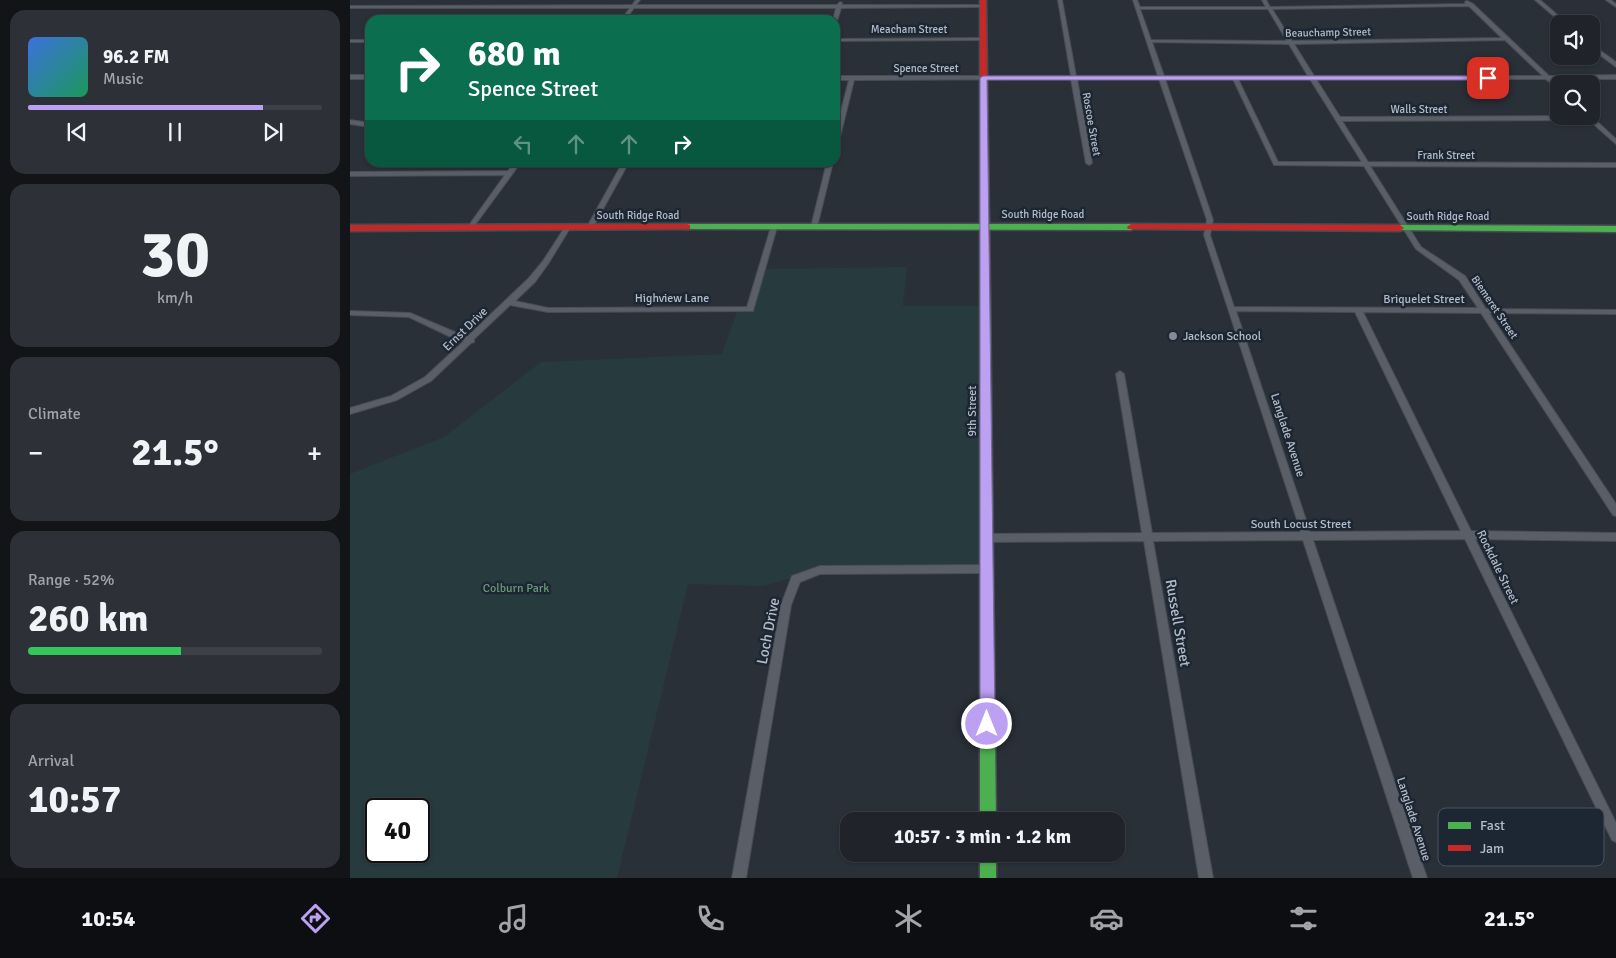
<!DOCTYPE html>
<html lang="en">
<head>
<meta charset="utf-8">
<style>
	:root { --surface:#20242a; --page:#2d3036; --text:#f1f3f6; --muted:#a2a4a8; --line:#3d4147; --accent:#bca0f2 }
	body { margin:0; font-family:Signika,sans-serif; background:var(--page); color:var(--text); height:100vh; display:flex; flex-direction:column; font-size:19px; white-space:nowrap }
	* { box-sizing:border-box; margin:0 }
	p { font-size:16px; color:var(--muted) }
	.icon { flex:none; width:28px; height:28px; fill:none; stroke:currentColor; stroke-width:2; stroke-linecap:round; stroke-linejoin:round }
	.map { position:relative; flex:1; overflow:hidden }
	.sheet { display:flex; flex-direction:column; gap:10px; padding:10px; background:#121417; width:350px }
	.sheet>* { flex:none }
	.guide { position:absolute; left:15px; top:15px; width:475px; height:152px; border-radius:15px; box-shadow:0 1px 4px #0004,0 0 0 1px var(--line); background:#0b6e4f; color:#fff; overflow:hidden }
	.fabs { position:absolute; left:1200px; top:15px; display:grid; gap:10px }
	.fabs a { display:grid; place-items:center; width:50px; height:50px; border-radius:10px; background:var(--surface); box-shadow:0 1px 4px #0004,0 0 0 1px var(--line); font-size:25px }
	.speed { position:absolute; left:15px; top:798px; display:flex; gap:10px; font-size:25px; font-weight:700; text-align:center }
	.speed>* { display:grid; place-content:center; width:65px; height:65px; border-radius:50%; background:var(--surface); box-shadow:0 1px 4px #0004,0 0 0 1px var(--line); line-height:1 }
	.speed .limit { border:2px solid #111; border-radius:8px; background:#fff; color:#111 }
	.pin { position:absolute; display:grid; place-items:center; width:42px; height:42px; color:#fff; margin:-21px; border-radius:10px; box-shadow:0 2px 8px #0006 }
	.me { position:absolute; width:55px; margin:-28px; rotate:0deg; stroke-linejoin:round; filter:drop-shadow(0 0 4px #0008) }
	.turn { display:flex; align-items:center; gap:18px; height:105px; padding:0 20px; font-size:22px }
	.turn .icon { width:65px; height:65px; stroke-width:2.5 }
	.turn b { display:block; font-size:35px; line-height:42px }
	.lanes { display:flex; align-items:center; height:48px; padding:0 20px; background:#0003; justify-content:center; gap:25px; direction:ltr }
	.lanes .off { opacity:.35 }
	.big { font-size:38px; font-weight:700; line-height:1.1 }
	.sheet .tile { flex:1; display:flex; flex-direction:column; justify-content:center; gap:8px; min-width:0; padding:0 18px; border-radius:15px; background:var(--page) }
	.sheet .dial { align-items:center; gap:0 }
	.dial b { font-size:65px; line-height:1 }
	.song { display:flex; align-items:center; gap:15px }
	.cover { width:60px; height:60px; border-radius:8px; background:linear-gradient(135deg,hsl(220 70% 55%),hsl(150 70% 35%)) }
	.played { height:5px; border-radius:2px; background:linear-gradient(90deg,var(--accent) 80%,var(--line) 80%) }
	.keys { display:flex; justify-content:space-around; direction:ltr }
	.heat { display:flex; justify-content:space-between; align-items:center; font-size:28px; direction:ltr }
	.charge { height:8px; border-radius:4px; background:linear-gradient(90deg,#34c759 52%,var(--line) 0) }
	.trip { position:absolute; left:490px; top:812px; width:285px; height:50px; border-radius:15px; background:var(--surface); box-shadow:0 1px 4px #0004,0 0 0 1px var(--line); font-weight:700; line-height:50px; text-align:center }
	.menu { display:flex; height:80px; justify-content:space-around; align-items:center; background:#0d0e11; color:var(--muted) }
	.menu .icon { width:35px; height:35px }
	.menu .on { color:var(--accent) }
	.menu b { font-size:22px; color:var(--text) }
	main { display:flex; flex:1; min-height:0 }
	.map>svg:first-child { display:block }
	.green { fill:#273a3e; fill-rule:evenodd }
	.lines { fill:none; stroke-linecap:round; stroke-linejoin:round }
	.street-casing { stroke:#484c55; stroke-width:2 }
	.fast-casing { stroke:#484c55; stroke-width:3 }
	.jam-casing { stroke:#484c55; stroke-width:3 }
	.street { fill:#5a5e66; fill-rule:evenodd }
	.fast { fill:#4caf50; fill-rule:evenodd }
	.jam { fill:#c62828; fill-rule:evenodd }
	.route { fill:#bca0f2; stroke:#7a689d }
	.poi-dot { fill:#848b96; stroke:#1d2633; stroke-width:2 }
	.labels { text-anchor:middle; stroke-width:5; stroke-linejoin:round; paint-order:stroke }
	.far-street-label { font-size:11px; fill:#b4bcc9; stroke:#1d2633 }
	.street-label { font-size:12px; fill:#b4bcc9; stroke:#1d2633 }
	.poi-label { font-size:12px; fill:#b4bcc9; stroke:#1d2633; text-anchor:start }
	.park-label { font-size:12px; fill:#6b9a76; stroke:#1d2633 }
	.near-street-label { font-size:15px; fill:#b4bcc9; stroke:#1d2633 }
	.key { fill:#1d2633; stroke:#4a5360; stroke-width:1 }
	.key-label { font-size:14px; fill:#b4bcc9 }
</style>
</head>
<body>
<main>
<section class="sheet">
<div class="tile">
<div class="song"><i class="cover"></i><div><b>96.2 FM</b><p>Music</p></div></div>
<div class="played"></div>
<div class="keys"><svg class="icon" aria-label="previous" viewBox="0 0 24 24"><path d="M18 5L8 12l10 7zM5 5v14"/></svg><svg class="icon" aria-label="pause" viewBox="0 0 24 24"><path d="M8 5v14M16 5v14"/></svg><svg class="icon" aria-label="next" viewBox="0 0 24 24"><path d="M6 5l10 7-10 7zM19 5v14"/></svg></div>
</div>
<div class="tile dial"><b>30</b><p>km/h</p></div>
<div class="tile"><p>Climate</p>
<div class="heat"><a>−</a><b class="big">21.5°</b><a>+</a></div>
</div>
<div class="tile"><p>Range · 52%</p><b class="big">260 km</b><div class="charge"></div></div>
<div class="tile"><p>Arrival</p><b class="big">10:57</b></div>
</section>
<div class="map">
<svg width="1266" height="878" viewBox="0 0 1266 878">
	<rect width="100%" height="100%" fill="#2a3038"/>
	<path class="green" d="M557,267l-4,39h82l1,263 -166,1 -24,9h-10l-22,7 -76,-2 -71,294h-267v-404l94,-37 97,-75 181,-8 16,-45 12,-1 12,-39zM26,809h43v42h-43z"/>
	<g class="lines">
		<g class="street-casing">
			<g id="street">
				<path d="M286,0h4l-4,5h201l3,-3 2,1v2h141l2,1 -2,1 -142,1 -4,13 -2,1v-2h-2l3,-12h-202l-9,12h-4l9,-12h-280v-2l282,-1z"/>
				<path d="M708,0h4l14,76h82l-25,-76h4l3,7h126l-4,-7h4l4,7 196,-3 -1,-2 2,-1 6,3 76,72 67,-1v4h-64l7,6v5l-13,-11h-230l24,38 251,-1 25,23v5l-27,-24 -247,1 26,41 248,1v4l-246,-1 51,81 44,29 21,33 130,1v4l-127,-1 127,191v12l-3,-1 -132,-202 -118,-1 108,219 145,2v8l-141,-2 141,284v19l-4,-2 -147,-301 -152,1 114,338h-14l-110,-338 -150,1 60,337h-14l-55,-337 -158,1 -3,-1 -2,-3 2,-3 3,-1 156,-1 -26,-159 4,-3 4,3 28,159 149,-1 -97,-297 3,-15 -48,-141h-82l15,84 -3,2 -3,-2 -15,-84 -217,1 -16,65 -3,2v-13l14,-54h-14v-4h236zM1119,6l33,32 -210,3 -20,-32zM790,9h128l19,32 -136,-1zM1155,40l38,36h-229l-20,-32zM802,42l137,2 19,32h-144zM815,79h68l41,86 90,1 52,83 43,31 19,28 -244,-1 -24,-72 3,-15zM888,79h72l52,83h-84zM886,311l119,1 106,219 -151,1z"/>
				<path d="M1185,0h5l28,24h-5z"/>
				<path d="M1256,0h5l5,4v3z"/>
				<path d="M635,38v1l-2,1 -148,1v-2z"/>
				<rect x="0" y="40" width="20" height="2"/>
				<path d="M1241,44l25,18v5l-25,-19z"/>
				<rect x="0" y="75" width="20" height="4"/>
				<path d="M0,120l20,3v4l-20,-3z"/>
				<path d="M165,162h6l-49,67 -2,1 -3,-2 38,-53 -155,1v-4l158,-1z"/>
				<path d="M273,162h6l-36,65 -3,2 -2,-1 -1,-1z"/>
				<path d="M379,162h6l-4,4 -3,-2z"/>
				<path d="M477,162h6l-16,65 -3,2 -3,-2z"/>
				<path d="M424,225l3,2 -24,84 -205,1 -38,-7 -36,34v3l-3,1 -40,38 -34,19 -47,14v-6l41,-12 34,-19 39,-36 -13,-4 -42,-20 -59,-2v-4l60,2 47,20 11,3 61,-58 14,-17 22,-34 2,-1 3,2 -22,36 -13,18 -20,19 33,7 199,-1 24,-80z"/>
				<path d="M636,565l4,1 1,3 -1,3 -4,1 -166,1 -20,8 -9,23 -45,273h-14l49,-273 11,-29 28,-10z"/>
			</g>
		</g>
		<g class="fast-casing">
			<g id="fast">
				<path d="M337,224h444l4,3 -4,3 -447,-1v-4z"/>
				<path d="M1050,225l216,1v6l-219,-2 -1,-2z"/>
				<path d="M635,287l5,3 6,531h-16v-531z"/>
				<rect x="630" y="854" width="16" height="24"/>
			</g>
		</g>
		<g class="jam-casing">
			<g id="jam">
				<path d="M630,0h6l4,290 -5,3 -5,-3z"/>
				<path d="M337,224l3,1v4l-340,2v-6z"/>
				<path d="M781,224l269,1 4,3 -4,3 -272,-2 -1,-2z"/>
			</g>
		</g>
		<use href="#street" class="street"/>
		<use href="#fast" class="fast"/>
		<use href="#jam" class="jam"/>
	</g>
	<path class="route" d="M633,76h505l4,2 -4,2h-501l8,644 -3,5 -5,3 -5,-3 -2,-5v-646z"/>
	<circle class="poi-dot" cx="823" cy="336" r="5"/>
	<g class="labels">
		<g class="far-street-label">
			<text x="559" y="33">Meacham Street</text>
			<text transform="translate(978 32) rotate(-1)" y="4">Beauchamp Street</text>
			<text x="576" y="72">Spence Street</text>
			<text x="1069" y="113">Walls Street</text>
			<text transform="translate(742 124) rotate(80)" y="4">Roscoe Street</text>
			<text x="1096" y="159">Frank Street</text>
			<text x="693" y="218">South Ridge Road</text>
			<text x="288" y="219">South Ridge Road</text>
			<text x="1098" y="220">South Ridge Road</text>
			<text transform="translate(1145 307) rotate(56)" y="4">Biemeret Street</text>
		</g>
		<g class="street-label">
			<text x="322" y="302">Highview Lane</text>
			<text x="1074" y="303">Briquelet Street</text>
			<text transform="translate(115 329) rotate(-44)" y="4">Ernst Drive</text>
			<text transform="translate(622 411) rotate(-90)" y="4">9th Street</text>
			<text transform="translate(938 435) rotate(72)" y="4">Langlade Avenue</text>
			<text x="951" y="528">South Locust Street</text>
			<text transform="translate(1148 567) rotate(64)" y="4">Rockdale Street</text>
			<text transform="translate(1064 819) rotate(72)" y="4">Langlade Avenue</text>
		</g>
		<g class="poi-label">
			<text x="833" y="340">Jackson School</text>
		</g>
		<g class="park-label">
			<text x="166" y="592">Colburn Park</text>
		</g>
		<g class="near-street-label">
			<text transform="translate(828 623) rotate(80)" y="5">Russell Street</text>
			<text transform="translate(418 631) rotate(-79)" y="5">Loch Drive</text>
		</g>
	</g>
	<rect x="1088" y="808" width="166" height="58" rx="8" class="key"/>
	<rect x="1098" y="822" width="23" height="7" fill="#4caf50"/>
	<rect x="1098" y="845" width="23" height="6" fill="#c62828"/>
	<g class="key-label">
		<text x="1130" y="830">Fast</text>
		<text x="1130" y="853">Jam</text>
	</g>
</svg>
<div class="fabs">
<a><svg class="icon" aria-label="sound" viewBox="0 0 24 24"><path d="M4 9h4l5-4v14l-5-4H4zM17 9q2 3 0 6"/></svg></a>
<a><svg class="icon" aria-label="search" viewBox="0 0 24 24"><circle cx="10" cy="10" r="6"/><path d="M15 15l6 6"/></svg></a>
</div>
<div class="speed"><div class="limit">40</div></div>
<div class="pin" style="left:1138px;top:78px;background:#d93025"><svg class="icon" aria-label="arrive" viewBox="0 0 24 24"><path d="M6 21V4h12l-3 4 3 4H6"/></svg></div>
<svg class="me" style="left:637px;top:724px" viewBox="-20 -20 40 40"><circle r="17" fill="#bca0f2" stroke="#fff" stroke-width="3"/><path d="M0-11L8 9 0 5-8 9z" fill="#fff"/></svg>
<div class="trip">10:57 · 3 min · 1.2 km</div>
<div class="guide">
<div class="turn"><svg class="icon" aria-label="right" viewBox="0 0 24 24"><path d="M7 20v-9h11M14 6l5 5-5 5"/></svg><div><b>680 m</b>Spence Street</div></div>
<div class="lanes"><svg class="icon off" aria-label="left" viewBox="0 0 24 24"><path d="M17 20v-9H6M10 6l-5 5 5 5"/></svg><svg class="icon off" aria-label="ahead" viewBox="0 0 24 24"><path d="M12 20V5M6 11l6-6 6 6"/></svg><svg class="icon off" aria-label="ahead" viewBox="0 0 24 24"><path d="M12 20V5M6 11l6-6 6 6"/></svg><svg class="icon" aria-label="right" viewBox="0 0 24 24"><path d="M7 20v-9h11M14 6l5 5-5 5"/></svg></div>
</div>
</div>
</main>
<nav class="menu">
<b>10:54</b>
<svg class="icon on" aria-label="directions" viewBox="0 0 24 24"><path d="M12 3l9 9-9 9-9-9zM9 14v-3h6M13 9l2 2-2 2"/></svg>
<svg class="icon" aria-label="music" viewBox="0 0 24 24"><path d="M9 18V5l10-2v13"/><circle cx="6" cy="18" r="3"/><circle cx="16" cy="16" r="3"/></svg>
<svg class="icon" aria-label="phone" viewBox="0 0 24 24"><path d="M5 4h4l2 5-3 2q2 4 5 5l2-3 5 2v4C11 20 4 13 5 4z"/></svg>
<svg class="icon" aria-label="climate" viewBox="0 0 24 24"><path d="M12 3v18M4 7l16 10M4 17L20 7"/></svg>
<svg class="icon" aria-label="car" viewBox="0 0 24 24"><path d="M5 17H2v-5l4-1 3-4h7l3 4 3 1v5h-3M9 17h6M6 11h13"/><circle cx="7" cy="17" r="2"/><circle cx="17" cy="17" r="2"/></svg>
<svg class="icon" aria-label="filters" viewBox="0 0 24 24"><path d="M4 7h16M4 17h16"/><circle cx="9" cy="7" r="2"/><circle cx="15" cy="17" r="2"/></svg>
<b>21.5°</b>
</nav>
</body>
</html>
